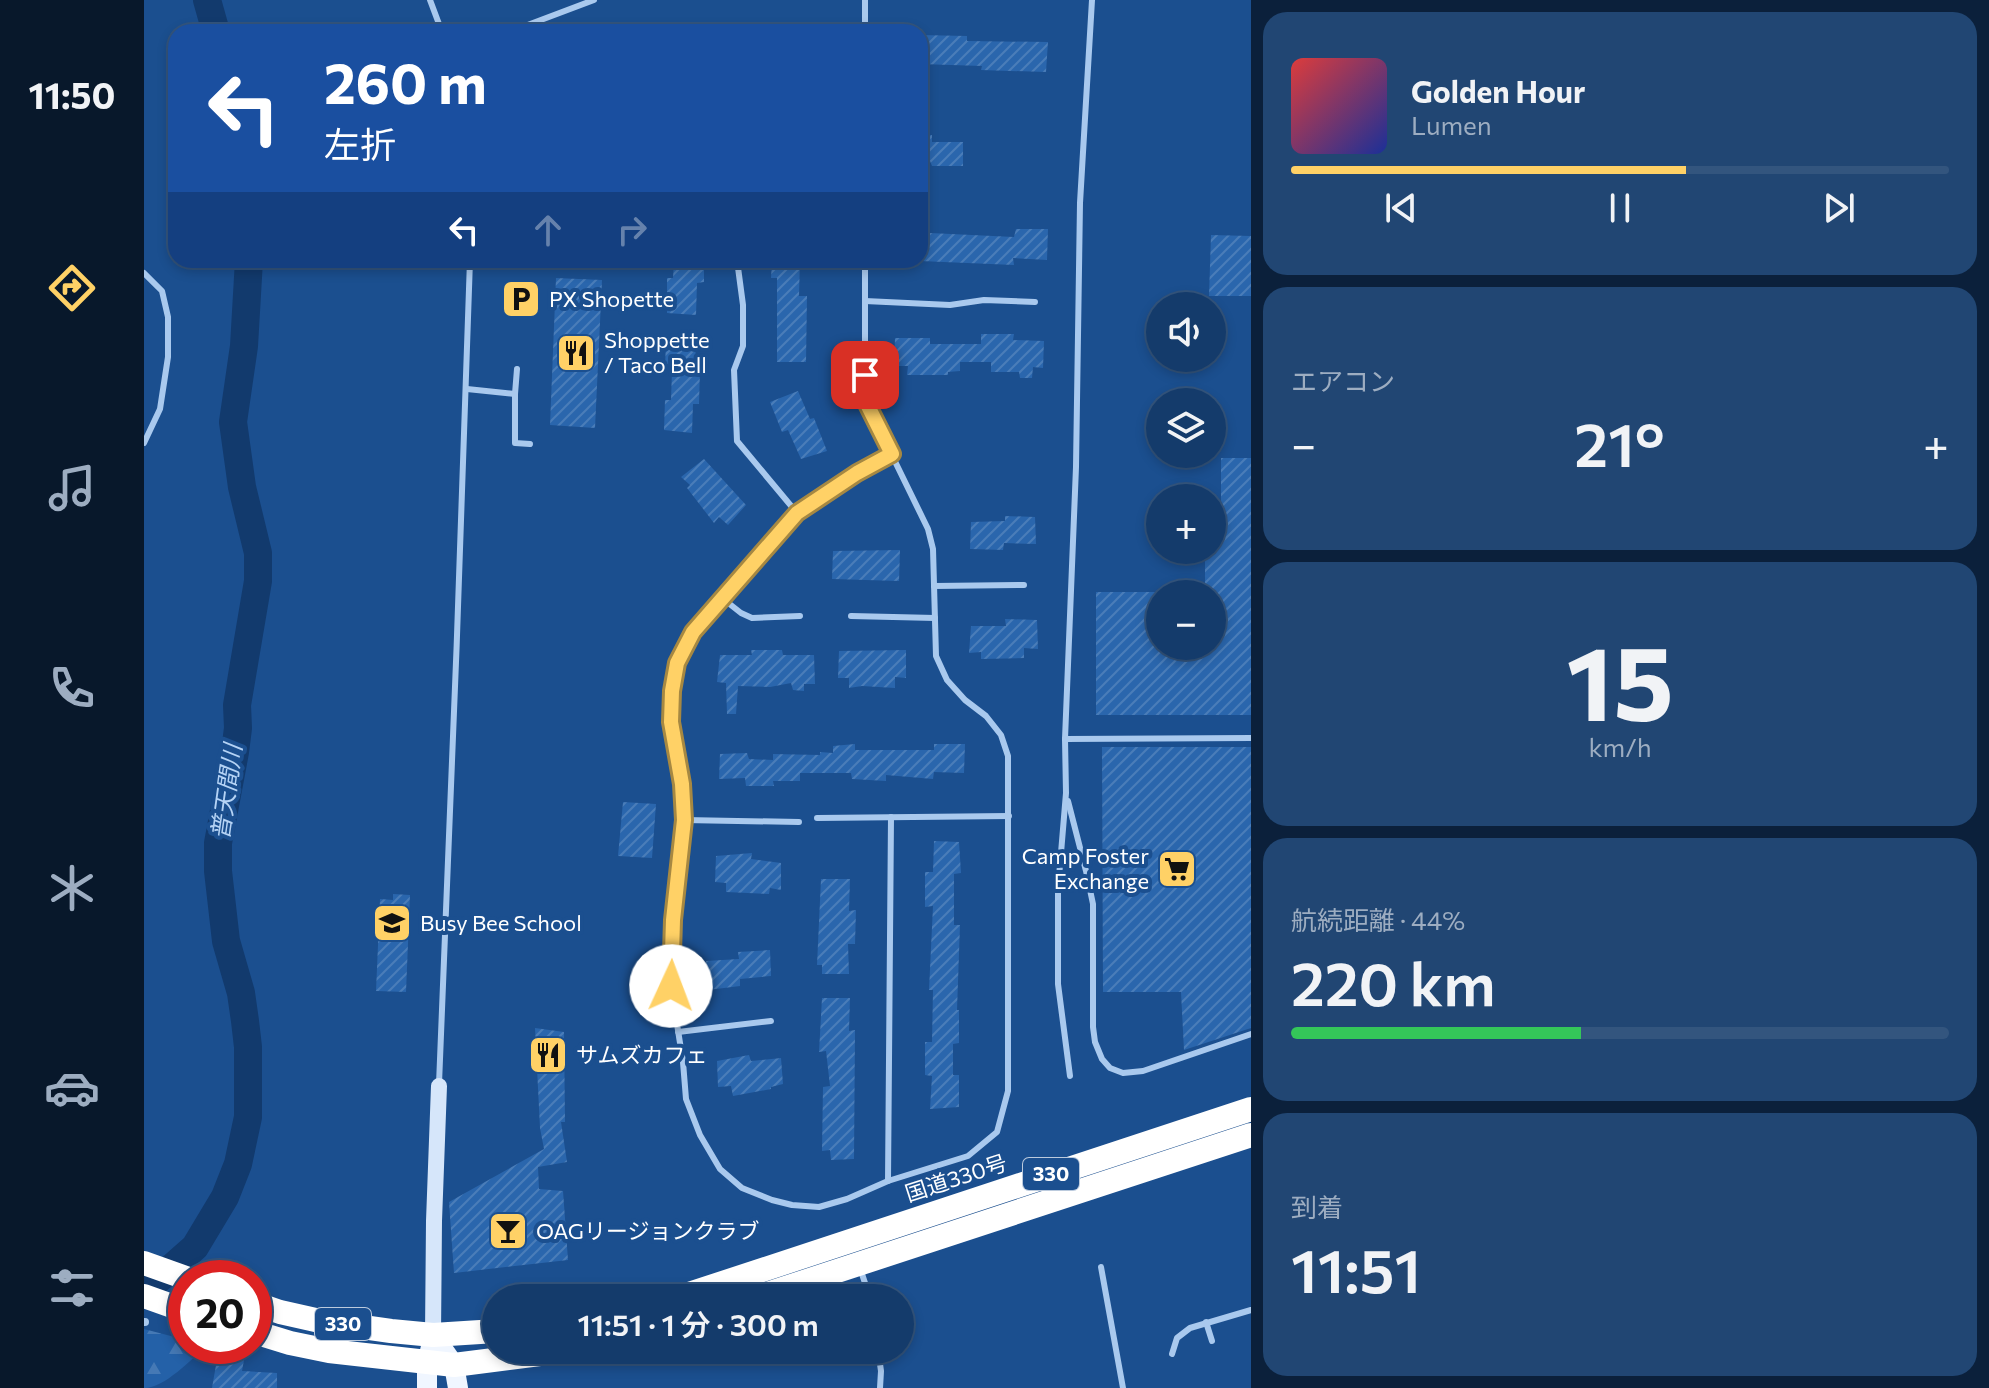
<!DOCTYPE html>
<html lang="ja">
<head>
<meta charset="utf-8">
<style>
	:root { --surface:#143b6b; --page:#214673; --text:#f1f3f6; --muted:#9dadc1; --line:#33557e; --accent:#ffd166 }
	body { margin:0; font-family:Commissioner,"Noto Sans JP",sans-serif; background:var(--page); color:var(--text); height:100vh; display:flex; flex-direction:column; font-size:30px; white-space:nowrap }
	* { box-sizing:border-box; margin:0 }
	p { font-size:26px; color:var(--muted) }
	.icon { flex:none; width:44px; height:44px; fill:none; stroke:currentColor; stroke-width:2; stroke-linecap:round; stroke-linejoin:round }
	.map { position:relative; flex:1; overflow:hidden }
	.side { display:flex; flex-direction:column; gap:12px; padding:12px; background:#0b203b; width:738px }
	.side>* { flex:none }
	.banner { position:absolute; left:24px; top:24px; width:760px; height:244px; border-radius:24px; box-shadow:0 4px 12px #0003,0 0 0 2px var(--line); background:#1a4fa0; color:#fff; overflow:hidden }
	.controls { position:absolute; left:1002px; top:292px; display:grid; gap:16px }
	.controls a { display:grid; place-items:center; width:80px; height:80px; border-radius:50%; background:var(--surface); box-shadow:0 4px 12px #0003,0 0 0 2px var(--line); font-size:40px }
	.speed { position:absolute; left:24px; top:1260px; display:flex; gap:16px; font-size:40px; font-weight:700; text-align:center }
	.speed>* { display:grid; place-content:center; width:104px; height:104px; border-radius:50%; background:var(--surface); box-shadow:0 4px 12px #0003,0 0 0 2px var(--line); line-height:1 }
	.speed .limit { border:12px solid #d22; background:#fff; color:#111 }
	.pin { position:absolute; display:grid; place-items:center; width:68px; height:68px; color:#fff; margin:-34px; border-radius:16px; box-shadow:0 4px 12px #0006 }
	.me { position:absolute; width:88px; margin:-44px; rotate:2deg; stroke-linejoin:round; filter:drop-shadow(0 0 6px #0008) }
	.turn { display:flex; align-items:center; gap:28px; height:168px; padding:0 24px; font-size:36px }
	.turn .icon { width:104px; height:104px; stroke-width:2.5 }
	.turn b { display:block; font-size:56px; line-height:68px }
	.lanes { display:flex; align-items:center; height:76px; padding:0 24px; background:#0003; justify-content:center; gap:40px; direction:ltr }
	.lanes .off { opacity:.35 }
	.big { font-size:60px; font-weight:600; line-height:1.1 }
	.side .widget { flex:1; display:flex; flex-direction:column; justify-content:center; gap:12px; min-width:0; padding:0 28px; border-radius:24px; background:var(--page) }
	.side .dial { align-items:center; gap:0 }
	.dial b { font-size:104px; line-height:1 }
	.song { display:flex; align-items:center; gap:24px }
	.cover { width:96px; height:96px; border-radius:12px; background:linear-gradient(135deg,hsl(0 70% 55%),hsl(230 70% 35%)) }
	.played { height:8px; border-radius:4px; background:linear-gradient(90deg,var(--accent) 60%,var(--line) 60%) }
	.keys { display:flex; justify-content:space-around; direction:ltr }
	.heat { display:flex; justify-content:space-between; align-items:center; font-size:44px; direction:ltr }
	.charge { height:12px; border-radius:6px; background:linear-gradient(90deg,#34c759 44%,var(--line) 0) }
	.trip { position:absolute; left:338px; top:1284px; width:432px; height:80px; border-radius:40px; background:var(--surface); box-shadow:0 4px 12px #0003,0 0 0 2px var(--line); font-weight:600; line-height:80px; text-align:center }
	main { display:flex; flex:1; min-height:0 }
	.tabs { display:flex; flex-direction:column; width:144px; justify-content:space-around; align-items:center; background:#08182b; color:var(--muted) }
	.tabs .icon { width:56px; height:56px }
	.tabs .active { color:var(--accent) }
	.tabs b { font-size:36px; color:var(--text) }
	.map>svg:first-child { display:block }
	.forest { fill:url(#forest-firs) }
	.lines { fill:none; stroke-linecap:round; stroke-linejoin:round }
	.river { stroke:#123a6d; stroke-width:28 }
	.building { fill:url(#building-hatch) }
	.lane { stroke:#a9c9ee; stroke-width:6 }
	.street { stroke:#a9c9ee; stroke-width:8 }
	.secondary { stroke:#d6e6fa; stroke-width:16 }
	.primary { stroke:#f0f6ff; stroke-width:20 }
	.highway { stroke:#fff; stroke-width:24 }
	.route-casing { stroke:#a68842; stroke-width:20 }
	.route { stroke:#ffd166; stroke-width:14 }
	.labels { text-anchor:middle; stroke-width:8; stroke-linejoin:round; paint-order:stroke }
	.shield { fill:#1b4f8f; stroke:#bbcadd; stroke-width:2 }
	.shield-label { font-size:20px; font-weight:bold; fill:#fff }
	.poi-label { font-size:22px; fill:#fff; stroke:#1b4f8f; text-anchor:start }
	.street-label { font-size:22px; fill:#fff; stroke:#1b4f8f }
	.water-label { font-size:24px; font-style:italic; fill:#b5d3f5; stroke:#1b4f8f }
</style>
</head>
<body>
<main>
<nav class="tabs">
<b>11:50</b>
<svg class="icon active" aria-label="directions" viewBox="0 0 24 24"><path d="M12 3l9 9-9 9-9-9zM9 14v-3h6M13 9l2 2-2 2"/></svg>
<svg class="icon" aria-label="music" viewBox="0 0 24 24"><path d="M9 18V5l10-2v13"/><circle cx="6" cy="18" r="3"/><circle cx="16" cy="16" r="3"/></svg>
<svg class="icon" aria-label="phone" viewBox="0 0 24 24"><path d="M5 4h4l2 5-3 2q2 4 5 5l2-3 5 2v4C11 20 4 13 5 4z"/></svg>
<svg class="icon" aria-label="climate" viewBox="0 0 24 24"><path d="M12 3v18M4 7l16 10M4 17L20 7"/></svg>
<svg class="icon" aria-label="car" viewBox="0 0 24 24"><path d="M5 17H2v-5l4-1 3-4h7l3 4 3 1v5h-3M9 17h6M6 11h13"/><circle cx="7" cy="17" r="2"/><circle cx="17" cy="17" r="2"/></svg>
<svg class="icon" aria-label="filters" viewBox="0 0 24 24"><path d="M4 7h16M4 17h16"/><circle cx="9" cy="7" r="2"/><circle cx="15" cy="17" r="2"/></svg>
</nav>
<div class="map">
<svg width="1107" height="1388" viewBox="0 0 1107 1388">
	<defs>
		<pattern id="forest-firs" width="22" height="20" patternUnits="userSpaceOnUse" patternTransform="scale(2)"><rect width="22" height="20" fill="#2461a8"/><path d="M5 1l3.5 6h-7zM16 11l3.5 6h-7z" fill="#4579b5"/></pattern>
		<pattern id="building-hatch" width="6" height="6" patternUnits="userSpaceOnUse" patternTransform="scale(2)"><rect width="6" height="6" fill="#2a66ad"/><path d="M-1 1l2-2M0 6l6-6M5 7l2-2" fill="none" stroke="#4a7db9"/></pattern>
	</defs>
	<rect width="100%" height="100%" fill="#1b4f8f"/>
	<path class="forest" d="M0,1329l42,11v6h21c-16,13 -42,42 -63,42z"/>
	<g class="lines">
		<g class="river">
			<path d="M63,0l9,32"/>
			<path d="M0,1292l51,-45 30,-50 13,-33 10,-47v-70l-3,-26 -4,-28 -15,-52 -8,-70v-28l17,-91 3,-24 -1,-23 21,-124v-28l-16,-66 -9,-65 11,-76 5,-86"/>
		</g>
	</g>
	<g class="building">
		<path d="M776,35l47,1v5l81,1 -2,30 -65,-2 1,-4 -62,-2z"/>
		<path d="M776,135h12v7h31v24h-31l-2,-5h-10z"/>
		<path d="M872,229h32l-1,31 -34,-2 1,7 -94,-4v-21h10v-7l84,4z"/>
		<path d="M1067,235l40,1v60h-42z"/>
		<path d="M530,260h30v22l-7,1 -1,32 -29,-2v-35h6z"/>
		<path d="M628,260h28l-1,36h8l-1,66h-29v-84h-6z"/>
		<path d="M412,278l46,2 -7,148 -45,-3z"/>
		<path d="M837,334h33l-1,6 31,1 -1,27 -10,-1 -1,11h-12l-1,-6h-28v-10h-31v9l-12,1v3h-41l1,-9h-14l1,-28h35v6h51z"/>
		<path d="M552,337l-1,33h5l-1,34h-6l-1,29 -28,-3 1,-30h6l1,-30h-7l1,-32z"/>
		<path d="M654,391l12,28 4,-1 13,33 -26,8 -13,-29 -6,2 -12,-30z"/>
		<path d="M1077,458h30v257h-155v-123h64v54h52v-52h-7v-44h7v-40h9z"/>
		<path d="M560,459l42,46 -18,20 -9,-8 -5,6 -27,-35 3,-3 -9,-8z"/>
		<path d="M861,516l30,1 1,27 -32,-1 -1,7 -33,-1 1,-27 34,-1z"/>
		<path d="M756,550l-1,31 -67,-2 1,-28z"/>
		<path d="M861,619l32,1 1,29 -14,-1v10l-43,1v-7l-12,1 2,-27h35z"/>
		<path d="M607,650h31l1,5h31l1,29h-11v7l-11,-1 -2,-7 -21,4 -32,-1 -2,28h-9l-1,-31 -9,-1 3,-27h32z"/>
		<path d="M762,650v28l-11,-1v11l-33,-2 -13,2v-10h-11l1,-27z"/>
		<path d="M711,744v6h79v-6h31l-1,29 -30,-1 -1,7 -47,-4v6l-34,-2 -1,-6h-51v8h-27l1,5h-28l-1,-8 -26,1 1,-25 27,-1 2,6 24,1v-6l47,1v-3l13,1v-7z"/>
		<path d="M958,747h149v281l-67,22 -3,-58h-78z"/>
		<path d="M479,802l33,2 -4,54 -34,-2z"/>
		<path d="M790,841l25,1 2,31 -7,1v51h6l-3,85h2v33l-6,1v31h6v32l-29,2 2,-33 -7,-1v-33h7l1,-52h-4l4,-84 -8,1v-35h8z"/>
		<path d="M608,853l-1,6 30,4v27l-11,-2 -1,6 -43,-2v-9l-11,-1 1,-26z"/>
		<path d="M677,879h29l-1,32 7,-1 -1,34h-7l1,30h-27v-9h-5z"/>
		<path d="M249,894l17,1 -4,97 -30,-1 4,-92 13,1z"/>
		<path d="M626,950l1,26 -31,3v7l-32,4 -2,-29 33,-2 -1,-7z"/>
		<path d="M678,998h28l-1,33 6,-1 -1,129 -23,1 -1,-10 -8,1 1,-64 7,-1 -4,-35 -7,1z"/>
		<path d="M391,1028l29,4 1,90h-4l6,40 -29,5 1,22 24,2 5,69 -114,13 -5,-71 95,-53 -4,-21z"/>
		<path d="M605,1055l2,6 30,-3 2,26 -12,3v2l-38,7 -2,-10 -13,1 -1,-26z"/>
		<path d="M78,1355l22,5 -2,11 35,2v15h-65l4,-23h4z"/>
	</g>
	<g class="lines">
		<g class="lane">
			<path d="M286,0l12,32"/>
			<path d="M365,32l85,-32"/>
			<path d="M721,32v-32"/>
			<path d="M593,260l6,45v41l-9,24 3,71 60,72"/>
			<path d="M721,260v140l63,129 5,20 3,107 11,24 18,20 21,16 15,19 7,21v335l-11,41 -29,24 -80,25 -41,18 -28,8 -27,-2 -20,-5 -30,-12 -22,-19 -20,-34 -14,-36 -3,-37 -12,-76 2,-66 11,-100 -2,-36 -11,-62 1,-31 5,-28 16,-31 104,-119 60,-40 35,-19"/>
			<path d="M0,273l18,18 6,26v40l-8,52 -16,34"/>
			<path d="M721,301l85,4 34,-5 51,2"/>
			<path d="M323,389l48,5 2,-25"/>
			<path d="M371,394v49l15,1"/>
			<path d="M790,586l90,-1"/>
			<path d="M578,598l19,15 11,5 48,-2"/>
			<path d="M707,616l84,2"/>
			<path d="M921,739l186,-1"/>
			<path d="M924,801l18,70 7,33v123l2,15 7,17 8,9 13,5 20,-2 108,-37"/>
			<path d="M673,818l192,-2"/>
			<path d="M540,820l115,2"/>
			<path d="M534,1032l93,-11"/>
			<path d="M926,1076l-12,-92v-95l8,-96 -1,-54 11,-272 4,-264 12,-203"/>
			<path d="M295,1084c11,-275 23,-549 31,-824"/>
			<path d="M744,1181l3,-364"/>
			<path d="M957,1267l22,121"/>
			<path d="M717,1271l9,27"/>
			<path d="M1062,1322l6,19"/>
			<path d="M734,1350l3,21 -1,17"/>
			<path d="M1028,1354l5,-16 13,-10 61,-18"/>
		</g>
		<path class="street" d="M0,1322h1"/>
		<path class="secondary" d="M289,1335l1,-114 5,-135"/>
		<g class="primary">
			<path d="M289,1335l21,30 4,23"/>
			<path d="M283,1388v-25l4,-16"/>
		</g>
		<g class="highway">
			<path d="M0,1263l42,15"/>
			<path d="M0,1296l42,15"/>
			<path d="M533,1298l574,-189"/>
			<path d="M611,1298l496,-163"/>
			<path d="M110,1303l26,9 40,9 71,10 42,4 63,-4"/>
			<path d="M110,1332l36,11 39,8 125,14 117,-15"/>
		</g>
	</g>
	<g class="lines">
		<g class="route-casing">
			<path id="route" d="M527,986l2,-66 11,-100 -2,-36 -11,-62 1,-31 5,-28 16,-31 104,-119 60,-40 35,-19 -27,-54v-25"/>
		</g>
		<use href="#route" class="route"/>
	</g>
	<defs>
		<g id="parking-square" transform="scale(2)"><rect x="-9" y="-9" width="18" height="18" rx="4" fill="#ffd166" stroke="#1b4f8f"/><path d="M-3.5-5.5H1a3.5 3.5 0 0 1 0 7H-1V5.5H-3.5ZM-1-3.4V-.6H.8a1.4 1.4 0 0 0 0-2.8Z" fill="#111"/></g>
		<g id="restaurant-square" transform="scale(2)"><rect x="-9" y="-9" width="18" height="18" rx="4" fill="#ffd166" stroke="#1b4f8f"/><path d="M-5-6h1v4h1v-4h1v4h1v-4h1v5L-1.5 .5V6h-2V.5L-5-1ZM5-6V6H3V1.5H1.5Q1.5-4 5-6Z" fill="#111"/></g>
		<g id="supermarket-square" transform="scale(2)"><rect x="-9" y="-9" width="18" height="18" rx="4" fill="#ffd166" stroke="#1b4f8f"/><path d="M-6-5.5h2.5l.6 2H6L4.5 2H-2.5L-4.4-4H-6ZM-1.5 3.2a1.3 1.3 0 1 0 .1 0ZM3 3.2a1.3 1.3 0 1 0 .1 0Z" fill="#111"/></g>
		<g id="school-square" transform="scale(2)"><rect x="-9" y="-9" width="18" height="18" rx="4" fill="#ffd166" stroke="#1b4f8f"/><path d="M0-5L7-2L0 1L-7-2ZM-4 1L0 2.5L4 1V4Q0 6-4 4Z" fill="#111"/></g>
		<g id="bar-square" transform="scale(2)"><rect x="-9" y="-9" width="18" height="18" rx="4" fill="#ffd166" stroke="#1b4f8f"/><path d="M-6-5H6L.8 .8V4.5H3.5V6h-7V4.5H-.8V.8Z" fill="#111"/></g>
	</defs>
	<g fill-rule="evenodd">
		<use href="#parking-square" x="377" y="299"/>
		<use href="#restaurant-square" x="432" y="353"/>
		<use href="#supermarket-square" x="1033" y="869"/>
		<use href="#school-square" x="248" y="923"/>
		<use href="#restaurant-square" x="404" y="1055"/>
		<use href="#bar-square" x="364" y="1231"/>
	</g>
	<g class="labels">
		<g class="shield">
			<rect x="879" y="1158" width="56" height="32" rx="6"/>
			<rect x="171" y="1308" width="56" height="32" rx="6"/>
		</g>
		<g class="shield-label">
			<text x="907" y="1181">330</text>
			<text x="199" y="1331">330</text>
		</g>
		<g class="poi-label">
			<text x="405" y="307">PX Shopette</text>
			<text x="460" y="348">Shoppette<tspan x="460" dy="25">/ Taco Bell</tspan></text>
			<text x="1005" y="864" text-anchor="end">Camp Foster<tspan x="1005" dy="25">Exchange</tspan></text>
			<text x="276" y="931">Busy Bee School</text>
			<text x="432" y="1063">サムズカフェ</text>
			<text x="392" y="1239">OAGリージョンクラブ</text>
		</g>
		<g class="street-label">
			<text transform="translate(812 1178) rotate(-18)" y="8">国道330号</text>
		</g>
		<g class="water-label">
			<text transform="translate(83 792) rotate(-82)" y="8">普天間川</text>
		</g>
	</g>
</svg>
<div class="controls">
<a><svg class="icon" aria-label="sound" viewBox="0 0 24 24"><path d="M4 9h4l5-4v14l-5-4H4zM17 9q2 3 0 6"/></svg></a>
<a><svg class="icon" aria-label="layers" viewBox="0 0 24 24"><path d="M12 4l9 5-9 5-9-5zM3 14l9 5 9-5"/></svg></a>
<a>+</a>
<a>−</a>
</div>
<div class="speed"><div class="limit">20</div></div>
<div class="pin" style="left:721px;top:375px;background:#d93025"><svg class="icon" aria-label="arrive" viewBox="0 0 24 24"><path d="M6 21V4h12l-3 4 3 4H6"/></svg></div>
<svg class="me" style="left:527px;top:986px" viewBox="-20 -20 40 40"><circle r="19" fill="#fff"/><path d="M0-13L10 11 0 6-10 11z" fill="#ffd166"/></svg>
<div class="trip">11:51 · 1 分 · 300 m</div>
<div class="banner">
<div class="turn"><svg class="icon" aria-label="left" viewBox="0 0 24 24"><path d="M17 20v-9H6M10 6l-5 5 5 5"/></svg><div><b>260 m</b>左折</div></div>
<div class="lanes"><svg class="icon" aria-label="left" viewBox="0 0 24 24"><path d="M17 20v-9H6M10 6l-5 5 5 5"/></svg><svg class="icon off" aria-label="ahead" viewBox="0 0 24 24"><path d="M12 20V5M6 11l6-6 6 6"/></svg><svg class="icon off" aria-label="right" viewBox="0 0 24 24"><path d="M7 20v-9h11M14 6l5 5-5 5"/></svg></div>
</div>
</div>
<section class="side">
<div class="widget">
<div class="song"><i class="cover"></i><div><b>Golden Hour</b><p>Lumen</p></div></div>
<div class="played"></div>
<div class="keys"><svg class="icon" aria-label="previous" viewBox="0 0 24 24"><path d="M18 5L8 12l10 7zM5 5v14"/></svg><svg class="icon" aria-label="pause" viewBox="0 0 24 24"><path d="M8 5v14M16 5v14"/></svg><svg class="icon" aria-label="next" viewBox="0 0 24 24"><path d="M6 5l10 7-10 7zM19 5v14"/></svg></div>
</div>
<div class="widget"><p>エアコン</p>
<div class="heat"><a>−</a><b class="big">21°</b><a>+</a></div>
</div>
<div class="widget dial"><b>15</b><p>km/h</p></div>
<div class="widget"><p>航続距離 · 44%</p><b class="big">220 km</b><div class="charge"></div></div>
<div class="widget"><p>到着</p><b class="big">11:51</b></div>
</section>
</main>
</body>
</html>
